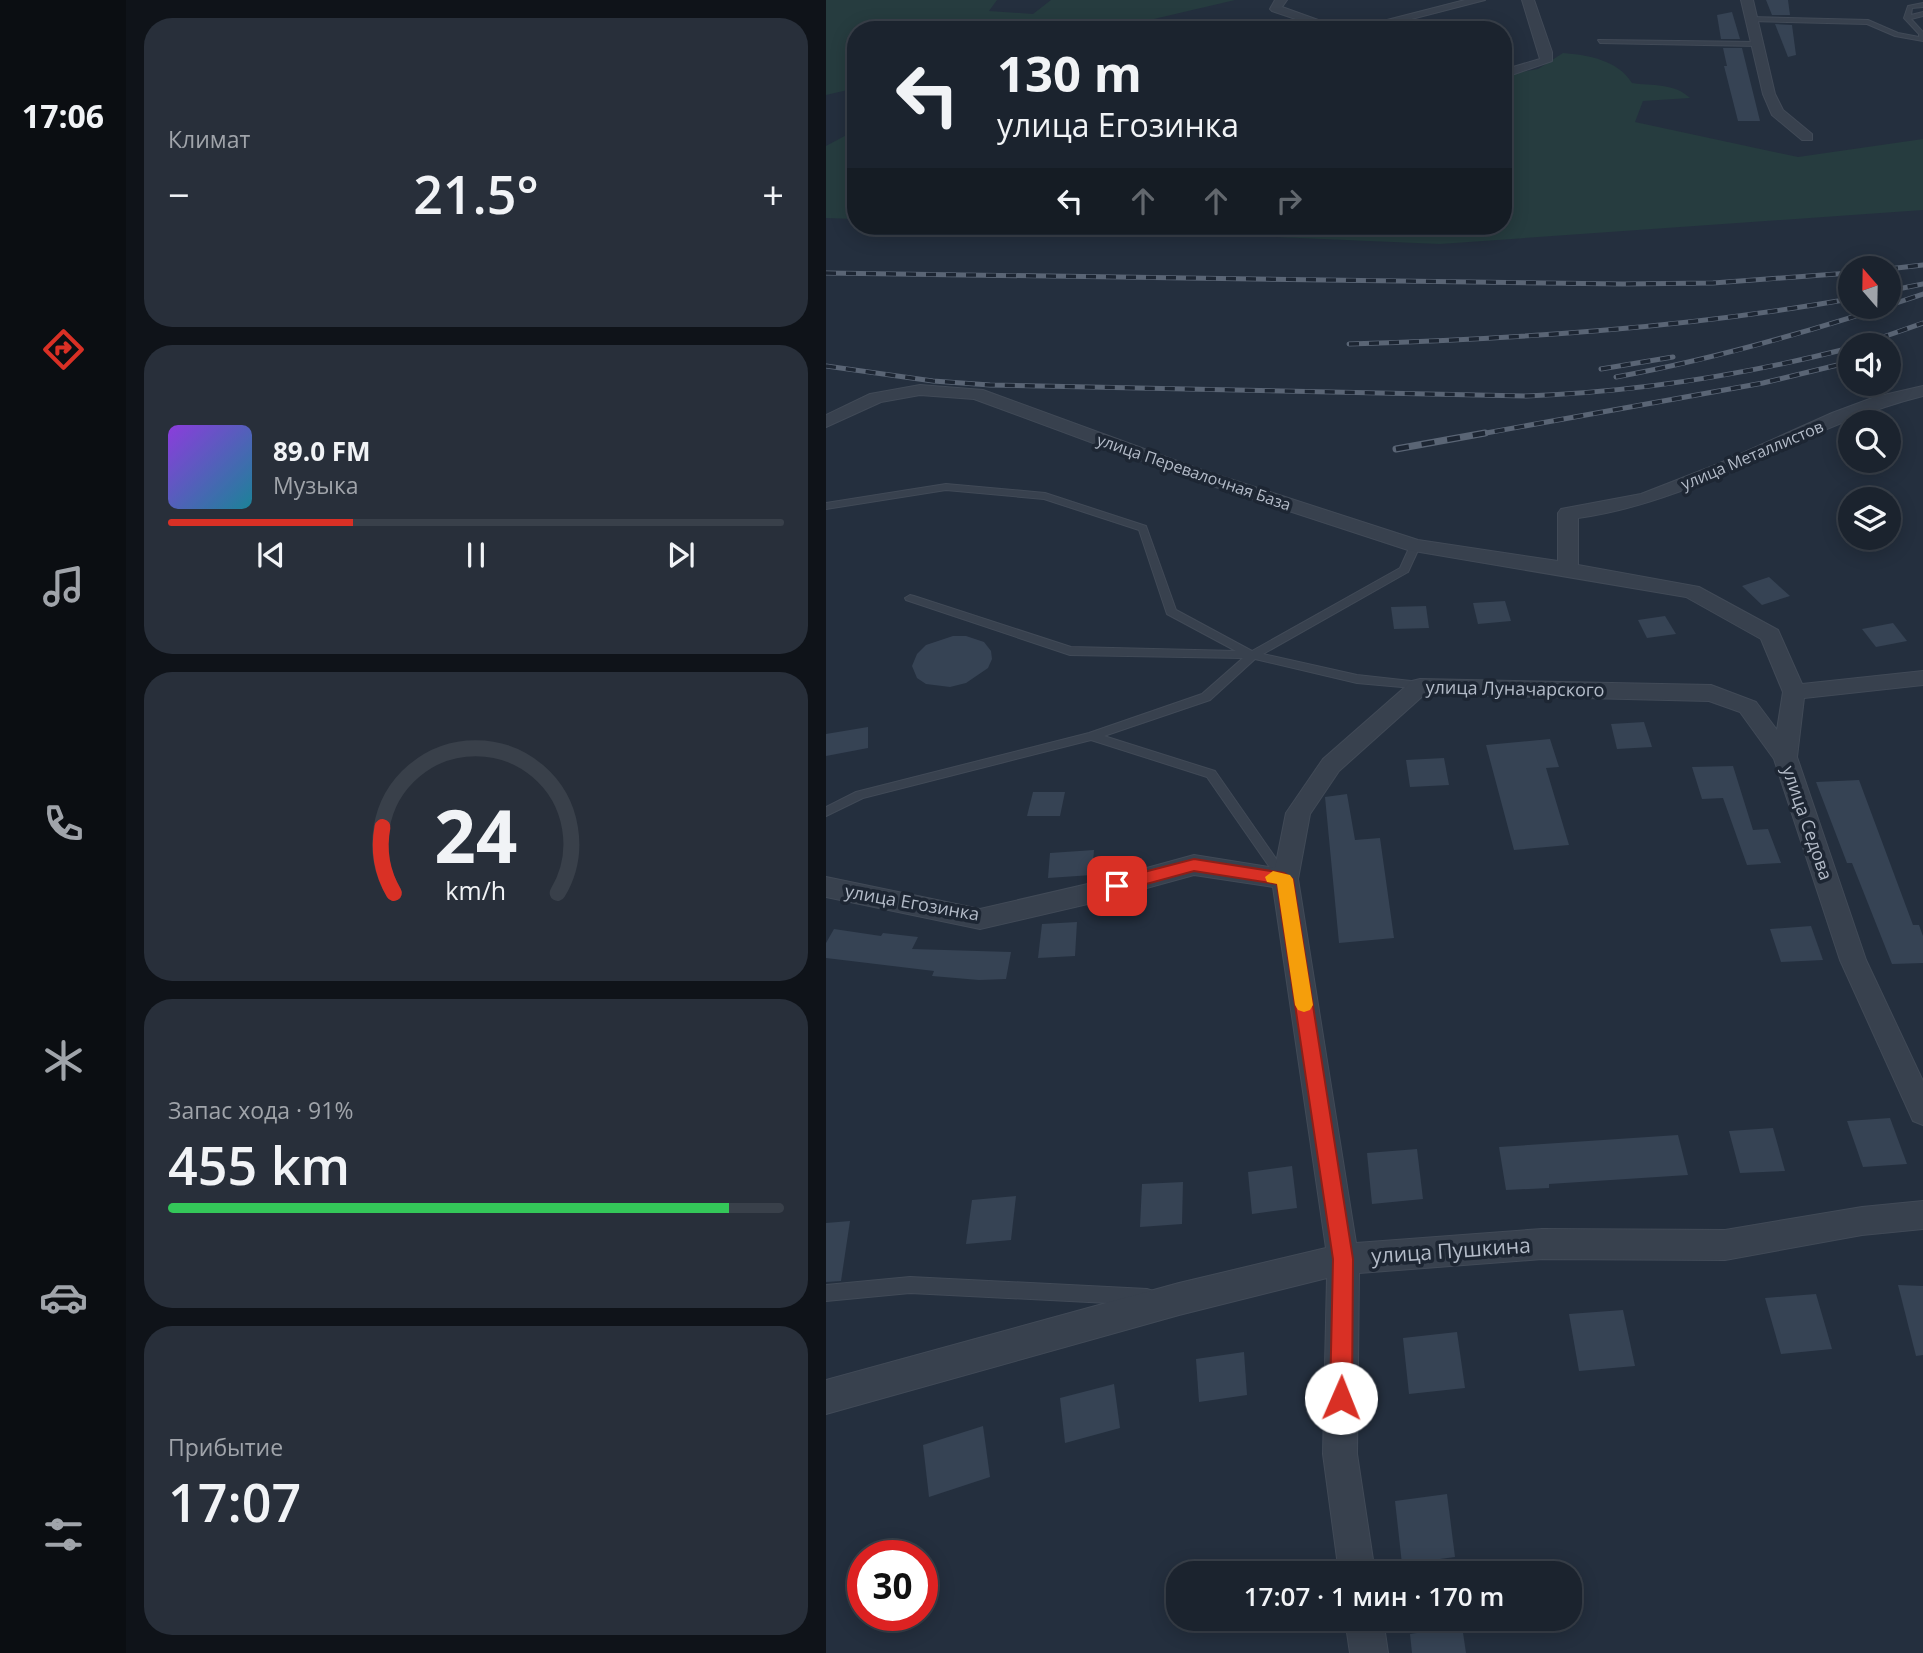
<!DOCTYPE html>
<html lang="ru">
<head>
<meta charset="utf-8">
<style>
	:root { --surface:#1b232e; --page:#282f3a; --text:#f1f3f6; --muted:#a0a4aa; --line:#39404a; --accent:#d93025 }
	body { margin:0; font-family:"Open Sans",sans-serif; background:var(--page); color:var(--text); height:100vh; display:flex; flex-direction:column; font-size:26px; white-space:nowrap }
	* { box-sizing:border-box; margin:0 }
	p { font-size:23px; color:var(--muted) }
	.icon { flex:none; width:38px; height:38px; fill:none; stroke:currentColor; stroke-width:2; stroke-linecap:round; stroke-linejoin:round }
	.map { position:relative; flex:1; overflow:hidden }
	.side { display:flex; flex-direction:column; gap:18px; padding:18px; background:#0f1319; width:700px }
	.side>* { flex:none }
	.guide { position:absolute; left:21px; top:21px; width:665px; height:214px; border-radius:28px; box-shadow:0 4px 18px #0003,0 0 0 2px var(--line); background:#1b232e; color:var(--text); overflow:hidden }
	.needle { width:46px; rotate:340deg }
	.tools { position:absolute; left:1012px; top:256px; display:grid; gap:14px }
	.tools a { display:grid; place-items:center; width:63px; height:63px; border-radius:50%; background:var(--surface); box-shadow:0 4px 18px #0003,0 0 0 2px var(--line); font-size:35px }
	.speed { position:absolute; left:21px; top:1540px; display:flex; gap:14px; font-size:35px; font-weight:700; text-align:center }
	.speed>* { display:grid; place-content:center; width:91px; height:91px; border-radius:50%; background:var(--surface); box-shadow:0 4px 18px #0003,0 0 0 2px var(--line); line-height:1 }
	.speed .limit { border:10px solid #d22; background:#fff; color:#111 }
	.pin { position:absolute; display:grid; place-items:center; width:60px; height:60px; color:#fff; margin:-30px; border-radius:14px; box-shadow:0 4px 10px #0006 }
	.me { position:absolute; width:77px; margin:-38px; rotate:1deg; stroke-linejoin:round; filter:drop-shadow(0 0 5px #0008) }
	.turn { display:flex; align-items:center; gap:24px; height:147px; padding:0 35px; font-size:32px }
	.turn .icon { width:91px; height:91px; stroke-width:2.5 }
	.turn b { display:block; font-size:49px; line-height:60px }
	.lanes { display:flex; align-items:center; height:66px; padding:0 35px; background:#0003; justify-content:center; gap:35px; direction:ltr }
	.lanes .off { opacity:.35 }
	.big { font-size:52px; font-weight:600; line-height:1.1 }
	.side .card { flex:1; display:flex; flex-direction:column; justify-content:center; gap:10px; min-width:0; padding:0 24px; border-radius:28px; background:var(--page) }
	.side .dial { align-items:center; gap:0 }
	.dial svg { height:182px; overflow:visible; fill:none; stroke:var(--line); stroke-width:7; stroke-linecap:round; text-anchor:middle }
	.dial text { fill:var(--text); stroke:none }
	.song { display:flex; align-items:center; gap:21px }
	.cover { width:84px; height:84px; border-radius:10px; background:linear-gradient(135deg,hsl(270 70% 55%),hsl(190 70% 35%)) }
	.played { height:7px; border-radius:4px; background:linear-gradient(90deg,var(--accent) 30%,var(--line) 30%) }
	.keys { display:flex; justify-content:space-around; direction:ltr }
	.heat { display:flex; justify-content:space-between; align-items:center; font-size:38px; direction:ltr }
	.charge { height:10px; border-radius:5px; background:linear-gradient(90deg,#34c759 91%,var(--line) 0) }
	.trip { position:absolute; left:340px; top:1561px; width:416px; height:70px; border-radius:28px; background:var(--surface); box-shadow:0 4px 18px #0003,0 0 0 2px var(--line); font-weight:600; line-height:70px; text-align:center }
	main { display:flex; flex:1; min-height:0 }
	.tabs { display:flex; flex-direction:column; width:126px; justify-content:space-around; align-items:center; background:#0b0e12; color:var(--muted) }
	.tabs .icon { width:49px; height:49px }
	.tabs .active { color:var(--accent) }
	.tabs b { font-size:32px; color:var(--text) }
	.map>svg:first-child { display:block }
	.green { fill:#263c3f }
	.building { fill:#364354 }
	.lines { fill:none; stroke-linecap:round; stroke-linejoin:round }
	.service-casing { stroke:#414a57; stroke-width:2 }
	.minor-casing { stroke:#414a57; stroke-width:2 }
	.service { fill:#38414e; fill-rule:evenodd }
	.minor { fill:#38414e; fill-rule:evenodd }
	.rail-far1-casing { stroke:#5a6575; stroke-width:5 }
	.rail-casing { stroke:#5a6575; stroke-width:7 }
	.rail-far1 { stroke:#1d2633; stroke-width:3.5; stroke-dasharray:10; stroke-linecap:butt }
	.rail { stroke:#1d2633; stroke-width:4.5; stroke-dasharray:13; stroke-linecap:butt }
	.route { fill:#d93025; stroke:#8d1f18; stroke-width:2 }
	.slow { fill:#f59e0b }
	.labels { text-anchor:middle; stroke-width:7; stroke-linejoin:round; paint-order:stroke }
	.far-street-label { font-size:16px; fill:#b4bcc9; stroke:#1d2633 }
	.street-label { font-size:18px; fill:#b4bcc9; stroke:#1d2633 }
	.near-street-label { font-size:21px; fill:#b4bcc9; stroke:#1d2633 }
</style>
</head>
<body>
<main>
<nav class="tabs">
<b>17:06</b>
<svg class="icon active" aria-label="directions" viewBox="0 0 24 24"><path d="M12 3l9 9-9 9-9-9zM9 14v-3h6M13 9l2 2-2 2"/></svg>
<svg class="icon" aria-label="music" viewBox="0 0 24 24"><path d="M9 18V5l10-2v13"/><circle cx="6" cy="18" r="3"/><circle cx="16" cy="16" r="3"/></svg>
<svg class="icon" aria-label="phone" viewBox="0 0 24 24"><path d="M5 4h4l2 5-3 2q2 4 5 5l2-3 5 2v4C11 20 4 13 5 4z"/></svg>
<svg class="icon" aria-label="climate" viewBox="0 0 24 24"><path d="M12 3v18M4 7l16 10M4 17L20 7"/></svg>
<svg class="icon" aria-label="car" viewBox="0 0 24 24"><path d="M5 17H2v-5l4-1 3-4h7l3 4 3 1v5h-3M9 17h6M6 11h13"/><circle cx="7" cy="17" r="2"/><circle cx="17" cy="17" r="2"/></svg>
<svg class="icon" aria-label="filters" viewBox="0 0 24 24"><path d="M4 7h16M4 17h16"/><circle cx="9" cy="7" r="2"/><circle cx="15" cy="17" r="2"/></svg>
</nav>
<section class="side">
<div class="card"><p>Климат</p>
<div class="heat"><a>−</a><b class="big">21.5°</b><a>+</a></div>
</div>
<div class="card">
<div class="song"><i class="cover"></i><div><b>89.0 FM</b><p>Музыка</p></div></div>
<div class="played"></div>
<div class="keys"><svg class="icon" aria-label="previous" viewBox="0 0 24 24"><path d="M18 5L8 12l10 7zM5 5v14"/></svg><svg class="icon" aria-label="pause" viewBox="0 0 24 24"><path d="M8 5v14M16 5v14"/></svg><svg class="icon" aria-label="next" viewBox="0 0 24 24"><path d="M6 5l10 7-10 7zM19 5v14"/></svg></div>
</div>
<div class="card dial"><svg viewBox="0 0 100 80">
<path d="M14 69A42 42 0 1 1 86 69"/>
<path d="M14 69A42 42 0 0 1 9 40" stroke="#d93025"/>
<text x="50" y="56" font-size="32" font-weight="700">24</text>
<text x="50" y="72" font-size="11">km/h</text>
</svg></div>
<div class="card"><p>Запас хода · 91%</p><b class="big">455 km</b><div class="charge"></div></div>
<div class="card"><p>Прибытие</p><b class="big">17:07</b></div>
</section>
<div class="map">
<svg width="1097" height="1653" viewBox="0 0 1097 1653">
	<rect width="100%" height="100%" fill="#242f3e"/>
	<g class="green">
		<path d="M0,0h171l-8,11 44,3 18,-14h184l-128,30h-251v58l-30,7z"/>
		<path d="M737,53c25,2 55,7 69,30 20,3 43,0 58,15l-47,3 -8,21 163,35 125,-18v71l-483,34 -429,-18h492v-151l35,-6z"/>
		<path d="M30,130v89l-30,-1v-72z"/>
	</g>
	<g class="building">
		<path d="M940,0h22l2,15h-18z"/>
		<path d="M906,12l8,27h-19l-4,-24z"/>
		<path d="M949,24l17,1 4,30 -8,2z"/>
		<path d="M897,48h19l18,73h-22l-14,-55h3z"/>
		<path d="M943,577l21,19 -28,9 -20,-19z"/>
		<path d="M679,601l6,20 -33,3 -5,-21z"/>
		<path d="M600,606l3,22 -35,1 -3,-22z"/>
		<path d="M839,616l11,18 -29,4 -9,-18z"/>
		<path d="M1067,623l14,18 -31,6 -14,-18z"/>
		<path d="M127,636h13l18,6 7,9 1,8 -4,9 -22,15 -16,4 -24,-3 -9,-6 -5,-12 5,-12 9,-9z"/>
		<path d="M818,722l8,25 -35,2 -6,-25z"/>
		<path d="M42,727v21l-42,8v-22z"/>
		<path d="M724,739l9,28 -13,1 23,77 -55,5 -28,-105z"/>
		<path d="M618,758l5,27 -39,2 -4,-27z"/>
		<path d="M907,766l20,64 15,-1 13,34 -34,2 -24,-67 -21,1 -10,-32z"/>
		<path d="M1033,780l54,145h6l4,11v27l-31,1 -40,-101h-5l-31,-81z"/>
		<path d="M207,792h32l-5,24h-33z"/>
		<path d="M521,794l8,46 25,-2 14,100 -55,5 -14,-146z"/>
		<path d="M268,850l-2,25 -44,3 2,-25z"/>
		<path d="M251,922l-2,34 -37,2 4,-34z"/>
		<path d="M985,926l12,34 -42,2 -11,-33z"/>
		<path d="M8,929l47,7 2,-3 35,4 -6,12 99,3 -5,27 -27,1 -47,-4 2,-5 -108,-13v-15z"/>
		<path d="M1064,1118l17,46 -44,3 -16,-46z"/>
		<path d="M947,1128l12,43 -45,2 -11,-42z"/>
		<path d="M852,1135l10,40 -139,9v4l-43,2 -7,-43z"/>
		<path d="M591,1149l6,50 -51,5 -5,-51z"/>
		<path d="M466,1166l5,42 -45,6 -4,-42z"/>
		<path d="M357,1182l-1,42 -42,3 2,-43z"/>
		<path d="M190,1196l-5,44 -45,4 6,-44z"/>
		<path d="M24,1221l-9,60 -15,1v-59z"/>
		<path d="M1072,1285l25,1v69l-7,1z"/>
		<path d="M990,1294l16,55 -51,5 -16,-56z"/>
		<path d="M797,1310l12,56 -56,5 -10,-57z"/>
		<path d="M631,1332l8,56 -56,6 -6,-56z"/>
		<path d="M418,1352l3,43 -48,7 -3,-43z"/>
		<path d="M288,1384l6,44 -55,15 -5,-45z"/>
		<path d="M157,1426l7,51 -61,20 -6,-52z"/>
		<path d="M621,1494l8,63 -53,7 -7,-63z"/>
		<path d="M636,1626l4,27h-54l-2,-19z"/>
	</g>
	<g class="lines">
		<g class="service-casing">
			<g id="service">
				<path d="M1097,3v4l-11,1 -1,7 12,-3v4l-12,3 12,13v9l-28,-5 -28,-12 -116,-3 -3,-2 3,-2 117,3 30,13 21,4v-3l-15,-16 4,-12z"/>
				<path d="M772,40l159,2 3,2 -3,2 -157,-3z"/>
				<path d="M120,484l99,9 101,33 30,84 76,41 148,-83 11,-24h8l1,2 -12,26 -145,82 94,21 63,7 6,4 -2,3 -67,-6 -102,-24 -45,41 -106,36 111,35 73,105 2,3 -2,3h-8l-73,-105 -116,-37 -228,58 -37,18v-9l30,-15 233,-59 113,-39 41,-36 -173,-3 -164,-55 -1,-2 5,-3 4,1 157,51 165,4 -69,-37 -28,-84 -95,-31 -98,-9 -120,19v-6z"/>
				<path d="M84,1277l237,12 6,2 2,6 -2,6 -6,2 -237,-12 -84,8v-16z"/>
			</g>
		</g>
		<g class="minor-casing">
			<g id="minor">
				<path d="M449,0h12l-5,7 64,23h-18l-56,-19 -2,-2z"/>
				<path d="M639,0h20l-116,30h-21z"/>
				<path d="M696,0h12l18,52v9l-49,17v-8l37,-11z"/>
				<path d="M915,0h12l22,94 8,16 29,24v6h-10l-30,-25 -9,-21z"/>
				<path d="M94,385l63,5 216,79 219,71 140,21v-48l3,-4 80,-15 77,-30 114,-51 43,-16 48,-11v10c-120,30 -222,105 -345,122v47l121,22 79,43 24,54 121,-13v14l-119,13 -7,59 69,203 57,121v44l-10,-4 -73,-161 -66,-201 -34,-47 -31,-11 -284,-7 -86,77 -29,43 -12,65 58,364 186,-14 183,1 137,-23 61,-6v28l-61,6 -137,25 -183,-1 -183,14 -2,181 18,119h-36l-16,-119 4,-176 -148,37 -353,99v-34l353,-97 147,-35 -53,-361 -79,-12 -102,28 -112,26 -154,-32v-20l154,32 112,-26 102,-28 81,13 11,-55 37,-54 89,-78 8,-2 291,6 45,17 21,28 6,-38 -22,-53 -75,-42 -278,-47 -223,-73 -211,-78 -54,-4 -39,7 -55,25v-12l44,-21z"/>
				<path d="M519,1619h38l5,34h-38z"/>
			</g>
		</g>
		<use href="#service" class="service"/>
		<use href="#minor" class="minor"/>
		<g class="rail-far1-casing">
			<g id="rail-far1">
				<path d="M1062,269l35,-4"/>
				<path d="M0,273l797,11 90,-1 137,-10"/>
				<path d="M1062,291l35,-7"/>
				<path d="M523,344c168,-5 335,-16 501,-45"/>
				<path d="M1034,345l63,-22"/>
				<path d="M0,366l107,15 57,4 536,11c110,-4 218,-21 324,-48"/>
				<path d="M775,369l72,-12"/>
				<path d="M790,377c105,-19 206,-49 307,-83"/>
				<path d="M649,435l288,-52 87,-21"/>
			</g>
		</g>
		<g class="rail-casing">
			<path id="rail" d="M570,449l89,-16"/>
		</g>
		<use href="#rail-far1" class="rail-far1"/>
		<use href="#rail" class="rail"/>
	</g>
	<path class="route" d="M368,859l90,14 9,6 60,380 -1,139 -4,8 -7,3 -8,-3 -3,-8 3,-139 -56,-375 -83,-13 -77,21 -8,-6 8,-7z"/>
	<path class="slow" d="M447,871l17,4 3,4 20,126 -3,5 -6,2 -6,-2 -3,-5 -18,-121 -10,-2 -2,-5z"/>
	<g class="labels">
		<g class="far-street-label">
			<text transform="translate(926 455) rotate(-23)" y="6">улица Металлистов</text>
			<text transform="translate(368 472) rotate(19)" y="6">улица Перевалочная База</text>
		</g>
		<g class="street-label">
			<text transform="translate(689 689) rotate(1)" y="6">улица Луначарского</text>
			<text transform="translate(981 823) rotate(71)" y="6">улица Седова</text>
			<text transform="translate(86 903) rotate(10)" y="6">улица Егозинка</text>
		</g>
		<g class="near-street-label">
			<text transform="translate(625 1251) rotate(-4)" y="7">улица Пушкина</text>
		</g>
	</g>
</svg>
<div class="tools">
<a><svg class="needle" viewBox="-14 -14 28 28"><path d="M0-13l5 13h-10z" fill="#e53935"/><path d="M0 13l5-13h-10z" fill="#a0a4aa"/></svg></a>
<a><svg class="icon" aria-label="sound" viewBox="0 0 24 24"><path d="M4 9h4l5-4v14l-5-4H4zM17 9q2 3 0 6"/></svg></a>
<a><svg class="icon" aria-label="search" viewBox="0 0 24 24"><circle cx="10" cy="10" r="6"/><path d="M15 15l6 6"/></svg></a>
<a><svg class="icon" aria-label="layers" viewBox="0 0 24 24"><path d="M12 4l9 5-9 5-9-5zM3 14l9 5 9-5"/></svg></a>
</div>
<div class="speed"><div class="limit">30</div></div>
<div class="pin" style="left:291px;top:886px;background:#d93025"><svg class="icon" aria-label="arrive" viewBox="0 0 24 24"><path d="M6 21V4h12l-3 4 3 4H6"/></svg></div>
<svg class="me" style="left:515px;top:1398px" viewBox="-20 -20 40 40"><circle r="19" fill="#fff"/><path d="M0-13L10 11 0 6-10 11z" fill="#d93025"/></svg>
<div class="trip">17:07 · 1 мин · 170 m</div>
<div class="guide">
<div class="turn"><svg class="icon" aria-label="left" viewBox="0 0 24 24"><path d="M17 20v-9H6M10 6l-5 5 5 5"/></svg><div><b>130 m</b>улица Егозинка</div></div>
<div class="lanes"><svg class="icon" aria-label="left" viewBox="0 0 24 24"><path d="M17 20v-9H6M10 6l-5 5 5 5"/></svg><svg class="icon off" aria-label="ahead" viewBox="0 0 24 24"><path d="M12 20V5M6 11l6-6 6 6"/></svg><svg class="icon off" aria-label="ahead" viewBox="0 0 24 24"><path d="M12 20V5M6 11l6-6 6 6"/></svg><svg class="icon off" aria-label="right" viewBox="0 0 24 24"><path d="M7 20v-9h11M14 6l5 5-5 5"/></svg></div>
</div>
</div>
</main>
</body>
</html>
